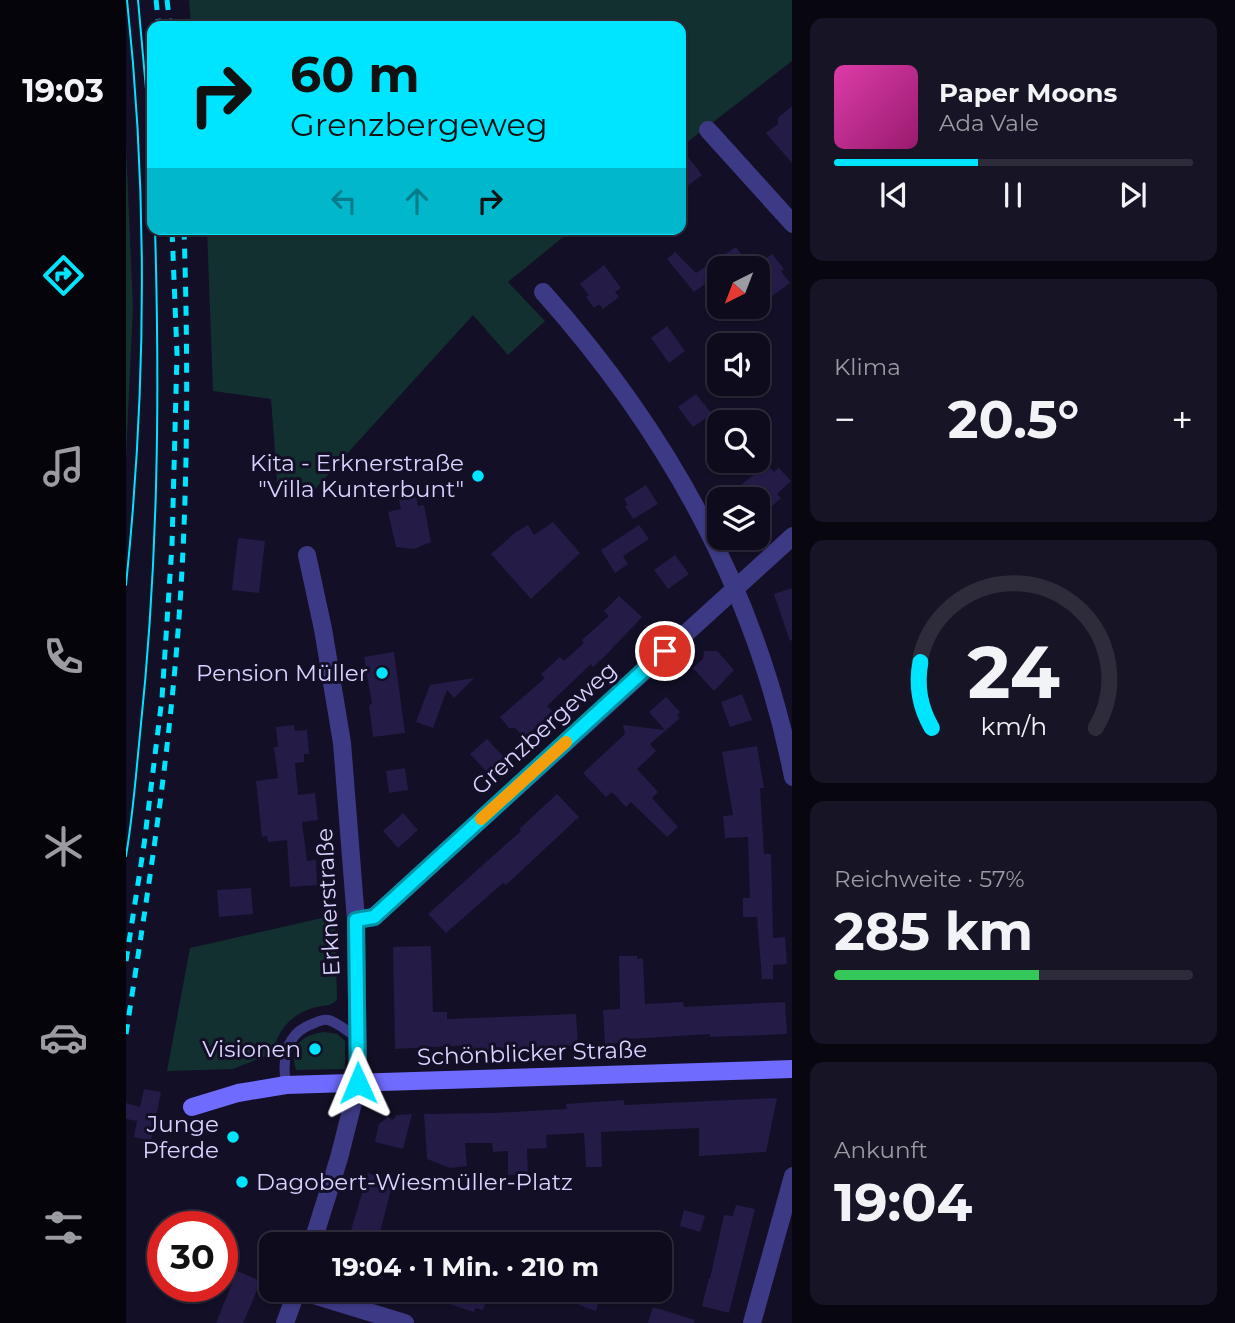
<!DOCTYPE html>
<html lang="de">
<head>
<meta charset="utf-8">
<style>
	:root { --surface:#0e0b1c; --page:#171425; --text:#f1f3f6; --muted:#9b9ba3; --line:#2e2b3b; --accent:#00e5ff }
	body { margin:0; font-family:Montserrat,sans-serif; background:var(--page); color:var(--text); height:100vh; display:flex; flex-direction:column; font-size:26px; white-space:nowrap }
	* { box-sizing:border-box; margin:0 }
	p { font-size:23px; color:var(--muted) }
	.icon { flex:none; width:38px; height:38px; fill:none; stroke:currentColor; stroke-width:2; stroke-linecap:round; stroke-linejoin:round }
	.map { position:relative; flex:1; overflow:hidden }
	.panel { display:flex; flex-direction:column; gap:18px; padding:18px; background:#08060f; width:443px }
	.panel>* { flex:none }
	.banner { position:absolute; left:21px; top:21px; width:539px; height:214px; border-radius:14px; box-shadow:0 2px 5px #0004,0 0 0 2px var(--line); background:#00e5ff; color:#111; overflow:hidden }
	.needle { width:46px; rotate:222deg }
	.tools { position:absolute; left:581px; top:256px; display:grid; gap:14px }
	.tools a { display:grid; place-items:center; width:63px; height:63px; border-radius:14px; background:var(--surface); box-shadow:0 2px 5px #0004,0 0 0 2px var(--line); font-size:35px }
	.speed { position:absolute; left:21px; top:1211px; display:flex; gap:14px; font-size:35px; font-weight:700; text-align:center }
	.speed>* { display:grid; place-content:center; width:91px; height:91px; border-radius:50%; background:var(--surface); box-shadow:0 2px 5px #0004,0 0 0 2px var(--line); line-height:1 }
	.speed .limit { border:10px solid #d22; background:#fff; color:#111 }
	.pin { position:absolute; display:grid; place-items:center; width:60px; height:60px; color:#fff; margin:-30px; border:4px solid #fff; border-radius:50%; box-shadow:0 2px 7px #0007 }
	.me { position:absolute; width:77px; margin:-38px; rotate:359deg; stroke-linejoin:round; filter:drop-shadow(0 0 5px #0008) }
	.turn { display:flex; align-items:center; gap:24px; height:147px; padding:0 28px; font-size:32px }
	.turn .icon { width:91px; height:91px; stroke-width:2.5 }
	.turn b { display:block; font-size:49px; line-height:60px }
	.lanes { display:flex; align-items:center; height:66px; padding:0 28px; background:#0003; justify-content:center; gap:35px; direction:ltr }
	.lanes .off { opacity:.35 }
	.big { font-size:52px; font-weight:700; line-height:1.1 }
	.panel .widget { flex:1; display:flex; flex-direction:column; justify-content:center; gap:10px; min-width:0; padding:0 24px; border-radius:14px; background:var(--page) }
	.panel .dial { align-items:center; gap:0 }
	.dial svg { height:182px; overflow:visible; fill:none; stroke:var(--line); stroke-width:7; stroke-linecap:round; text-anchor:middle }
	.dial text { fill:var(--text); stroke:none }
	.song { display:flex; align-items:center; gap:21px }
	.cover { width:84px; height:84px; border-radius:10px; background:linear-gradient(135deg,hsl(320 70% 55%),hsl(320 70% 35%)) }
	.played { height:7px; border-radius:4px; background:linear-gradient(90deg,var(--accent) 40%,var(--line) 40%) }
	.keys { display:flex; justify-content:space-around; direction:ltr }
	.heat { display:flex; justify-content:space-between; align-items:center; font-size:38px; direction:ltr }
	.charge { height:10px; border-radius:5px; background:linear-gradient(90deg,#34c759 57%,var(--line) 0) }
	.trip { position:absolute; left:133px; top:1232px; width:413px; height:70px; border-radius:14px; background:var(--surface); box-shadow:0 2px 5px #0004,0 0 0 2px var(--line); font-weight:700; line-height:70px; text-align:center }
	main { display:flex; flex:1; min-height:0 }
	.tabs { display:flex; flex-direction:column; width:126px; justify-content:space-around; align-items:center; background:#06040b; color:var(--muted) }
	.tabs .icon { width:49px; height:49px }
	.tabs .current { color:var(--accent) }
	.tabs b { font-size:32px; color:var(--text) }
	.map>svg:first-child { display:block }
	.green { fill:#12302f }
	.building { fill:#241b47 }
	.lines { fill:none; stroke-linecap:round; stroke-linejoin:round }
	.lane { stroke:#3d3a85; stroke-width:10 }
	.street { stroke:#3d3a85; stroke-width:18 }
	.secondary { stroke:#6f6bff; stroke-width:18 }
	.tram { stroke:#00e5ff; stroke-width:2 }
	.rail { stroke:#00e5ff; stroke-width:5; stroke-dasharray:10 9; stroke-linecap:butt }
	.route-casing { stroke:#0095a6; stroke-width:18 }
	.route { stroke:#00e5ff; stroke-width:12 }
	.slow { stroke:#f59e0b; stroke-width:12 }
	.poi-dot { fill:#00e5ff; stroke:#130f26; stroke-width:2.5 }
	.labels { text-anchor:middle; stroke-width:6; stroke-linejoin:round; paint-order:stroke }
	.poi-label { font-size:23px; fill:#d9d4ff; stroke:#130f26; text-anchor:end }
	.street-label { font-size:23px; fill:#d9d4ff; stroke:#130f26 }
</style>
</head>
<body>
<main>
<nav class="tabs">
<b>19:03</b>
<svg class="icon current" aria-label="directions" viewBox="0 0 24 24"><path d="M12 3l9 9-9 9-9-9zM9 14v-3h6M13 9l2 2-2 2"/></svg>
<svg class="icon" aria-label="music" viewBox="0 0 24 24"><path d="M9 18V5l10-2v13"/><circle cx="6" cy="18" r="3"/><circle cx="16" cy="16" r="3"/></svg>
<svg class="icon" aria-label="phone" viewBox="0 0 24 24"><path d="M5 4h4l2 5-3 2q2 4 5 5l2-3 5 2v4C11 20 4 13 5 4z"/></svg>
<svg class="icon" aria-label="climate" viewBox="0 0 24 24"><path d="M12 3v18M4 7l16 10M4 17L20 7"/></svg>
<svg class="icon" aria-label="car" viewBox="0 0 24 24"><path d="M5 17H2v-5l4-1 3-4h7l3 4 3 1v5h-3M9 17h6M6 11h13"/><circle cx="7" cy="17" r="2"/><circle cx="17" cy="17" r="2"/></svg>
<svg class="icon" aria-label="filters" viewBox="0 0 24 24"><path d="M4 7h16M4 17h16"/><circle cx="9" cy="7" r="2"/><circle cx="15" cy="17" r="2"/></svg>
</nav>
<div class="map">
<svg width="667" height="1323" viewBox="0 0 667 1323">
	<rect width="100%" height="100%" fill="#130f26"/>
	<g class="green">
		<path d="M63,0h603v61l-111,86v-121h-490z"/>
		<path d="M0,146l7,161 -7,150z"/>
		<path d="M81,229h366l-65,53 37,39 -37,34 -35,-40 -158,174 -37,4 -7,-94 -58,-8z"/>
		<path d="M209,915l2,85c-8,7 -12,5 -21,7 -24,6 -39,23 -43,46l-40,16 -66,2 23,-123z"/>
		<path d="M199,1032l12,2 8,7v28l-49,1c-8,-24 7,-36 29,-38z"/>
	</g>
	<g class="building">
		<path d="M666,106v57l-26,-30 12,-9v-6z"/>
		<path d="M555,148l21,27 -21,16z"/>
		<path d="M610,247l15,21h-32v6l-25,18 -27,-33 8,-7 21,21z"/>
		<path d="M646,254l12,15 -3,2 9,12 -22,16 -10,-13v-22z"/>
		<path d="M478,265l17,23 -6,4 4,5 -16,12 -4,-5 -5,4 -8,-11 3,-2 -9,-11z"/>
		<path d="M541,326l18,25 -16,12 -18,-25z"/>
		<path d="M570,394l16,20 -19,13 -15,-20z"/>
		<path d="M641,464l7,8 5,-4 12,13 -14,13 4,4 -12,11 -4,-4 -7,7v-13h-8l-9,-14z"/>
		<path d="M520,485l12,19 -25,15 -8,-13 3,-1 -4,-6z"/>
		<path d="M290,497l2,9 6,-1 7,37 -17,7 -18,-2 -8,-35 13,-3 -2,-9z"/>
		<path d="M427,522l27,31 -49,46 -40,-45 25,-22 12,-7 6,10z"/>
		<path d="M513,525l10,14 -26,17 5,8 -13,9 -14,-23z"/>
		<path d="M112,538l27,3 -6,52 -27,-3z"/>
		<path d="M549,555l14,19 -21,15 -14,-19z"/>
		<path d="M666,588v52l-2,1 -16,-47z"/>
		<path d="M493,596l23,21 -36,38 -13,12 -2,-3 -44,42 5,5 -27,27 -10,-10h-6l-9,-11 45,-39 -4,-4 19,-17 4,4 20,-18 -2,-3 27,-24 -5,-5z"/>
		<path d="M578,651h13l17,19 -20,21 -21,-23 10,-9z"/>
		<path d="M268,652l11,81 -32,4 -4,-32 3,-1 -8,-47z"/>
		<path d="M348,678l-20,20 -7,-8 -14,38 -17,-6 14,-37z"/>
		<path d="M616,694l10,26 -22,7 -9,-25z"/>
		<path d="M540,697l14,15 -3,3 3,3 -30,26 6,7 -19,18 21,23 -6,6 26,29 -11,10 -36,-35 -5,5 -14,-15 -6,5 -23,-24 42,-39 -2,-9 42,5 -16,-18z"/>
		<path d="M168,725l1,6 12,-1 2,24h-5v8l-9,1 3,32 17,-2 3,27 -16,2 5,39 9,-1 1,25 -27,2 -3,-47 -19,2 -1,-6 -5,1 -6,-56 22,-3 -4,-31h4l-2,-20z"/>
		<path d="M361,739l17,18 -17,15 -17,-18z"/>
		<path d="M631,746l7,42h-4l4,66h7l2,84 12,-1 2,27 -14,1v14h-11l-5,-62h-14v-19h7l-2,-61 -23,1 -2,-22 10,-1 -11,-63z"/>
		<path d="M279,768l3,22 -19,3 -3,-22z"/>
		<path d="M431,794l22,23 -73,68 -3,-2 -57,50 -18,-19 93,-83 -2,-2z"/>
		<path d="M277,813l15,17 -20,18 -15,-17z"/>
		<path d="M125,888l2,26 -34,3 -2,-27z"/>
		<path d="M305,946l2,66h14v7l129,-5 2,31 -105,7 -1,-7 -77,4 -2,-102z"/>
		<path d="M493,956h18v3l6,-1 2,46 38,-2 1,5 101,-5 2,32 -77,3v-3l-80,5 1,3 -26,2 -2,-34 17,-1z"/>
		<path d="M18,1089l17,3 -10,49 -17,-4 3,-16 -11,-2v-16l14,4z"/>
		<path d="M651,1098l-11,54 -67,4v-28l-98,4 1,35h-16l-2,-34 -38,2 1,13 -20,1 1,25 -20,1v-24l-15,1 -1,-9h-27l2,23 -17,2 -23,-9 -3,-45 70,-1 73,-4 -1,-5 58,-4v5z"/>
		<path d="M286,1114l-9,35 -28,-7 4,-18 9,-7 4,3 5,-5z"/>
		<path d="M242,1173l25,9 -16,62h-30z"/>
		<path d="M610,1205l19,4 -26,104 -27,-7 7,-28 1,1 14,-64 9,1z"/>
		<path d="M558,1210l21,6 -5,16 -20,-6z"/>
		<path d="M111,1271l24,10 -18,42h-27z"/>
		<path d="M291,1290h73l-7,20 -8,-2 -1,4 -58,-19z"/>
		<path d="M458,1290h18l-6,21 -17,-6z"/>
		<path d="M527,1307l42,13 -1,3h-46z"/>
	</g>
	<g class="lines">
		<path class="lane" d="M160,1085c-4,-25 -1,-51 26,-61 5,-2 10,-5 16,-4 10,2 20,12 29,18"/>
		<g class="street">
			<path d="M582,130l85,94"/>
			<path d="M417,292c124,139 214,301 250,485"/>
			<path d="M181,555l16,74 19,114 14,177 2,163 -19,75 -27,86"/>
			<path d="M230,920l18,-3 419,-381"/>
			<path d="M171,1290l108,33"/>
			<path d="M159,1323l12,-33"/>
			<path d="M626,1323l41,-147"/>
		</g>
		<path class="secondary" d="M66,1107l46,-14 48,-8 507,-16"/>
		<g class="tram">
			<path d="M12,0l14,156"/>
			<path d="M0,585c20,-194 22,-390 1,-585"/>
			<path d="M0,856c7,-41 10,-82 14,-122 18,-169 20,-335 15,-505"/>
		</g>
		<g class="rail">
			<path d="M30,0l3,26"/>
			<path d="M41,0l3,26"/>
			<path d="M0,961l18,-116 18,-147 10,-153 5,-191 -5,-125"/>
			<path d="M0,1034c17,-111 35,-223 46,-335 16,-156 17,-313 12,-470"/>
		</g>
	</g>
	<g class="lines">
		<g class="route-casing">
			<path id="route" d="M232,1083l-2,-163 18,-3 291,-266"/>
		</g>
		<use href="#route" class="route"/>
		<path class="slow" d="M355,819l85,-77"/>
	</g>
	<g class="poi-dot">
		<circle cx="352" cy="476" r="7"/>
		<circle cx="256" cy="673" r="7"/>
		<circle cx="189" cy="1049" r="7"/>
		<circle cx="107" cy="1137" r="7"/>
		<circle cx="116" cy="1182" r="7"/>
	</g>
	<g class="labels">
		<g class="poi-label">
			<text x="338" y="471">Kita - Erknerstraße<tspan x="338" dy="26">"Villa Kunterbunt"</tspan></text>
			<text x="242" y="681">Pension Müller</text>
			<text x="175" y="1057">Visionen</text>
			<text x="93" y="1132">Junge<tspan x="93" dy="26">Pferde</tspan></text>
			<text x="130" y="1190" text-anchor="start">Dagobert-Wiesmüller-Platz</text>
		</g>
		<g class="street-label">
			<text transform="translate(418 728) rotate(-42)" y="8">Grenzbergeweg</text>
			<text transform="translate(202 902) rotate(-93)" y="8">Erknerstraße</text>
			<text transform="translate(406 1053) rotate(-2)" y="8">Schönblicker Straße</text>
		</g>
	</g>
</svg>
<div class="tools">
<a><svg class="needle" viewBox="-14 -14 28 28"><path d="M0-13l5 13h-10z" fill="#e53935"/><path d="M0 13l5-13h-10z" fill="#9b9ba3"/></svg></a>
<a><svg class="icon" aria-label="sound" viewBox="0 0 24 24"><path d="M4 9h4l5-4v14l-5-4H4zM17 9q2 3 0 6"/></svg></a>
<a><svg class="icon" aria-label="search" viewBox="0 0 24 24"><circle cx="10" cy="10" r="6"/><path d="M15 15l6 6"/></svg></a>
<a><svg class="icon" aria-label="layers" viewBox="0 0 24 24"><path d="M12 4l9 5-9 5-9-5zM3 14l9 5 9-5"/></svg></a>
</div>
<div class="speed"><div class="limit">30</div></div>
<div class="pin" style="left:539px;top:651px;background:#d93025"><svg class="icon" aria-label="arrive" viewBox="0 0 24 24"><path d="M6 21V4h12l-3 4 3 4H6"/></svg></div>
<svg class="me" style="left:232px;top:1083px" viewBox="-20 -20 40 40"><path d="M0-17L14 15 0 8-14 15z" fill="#00e5ff" stroke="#fff" stroke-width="4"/></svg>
<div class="trip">19:04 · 1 Min. · 210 m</div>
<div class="banner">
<div class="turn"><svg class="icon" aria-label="right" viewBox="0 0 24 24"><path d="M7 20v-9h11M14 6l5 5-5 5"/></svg><div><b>60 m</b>Grenzbergeweg</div></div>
<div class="lanes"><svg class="icon off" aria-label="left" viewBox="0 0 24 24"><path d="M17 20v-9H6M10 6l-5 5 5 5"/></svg><svg class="icon off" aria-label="ahead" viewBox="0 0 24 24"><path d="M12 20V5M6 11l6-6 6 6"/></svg><svg class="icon" aria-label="right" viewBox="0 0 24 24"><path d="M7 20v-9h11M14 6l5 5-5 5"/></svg></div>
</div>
</div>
<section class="panel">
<div class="widget">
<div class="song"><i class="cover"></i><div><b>Paper Moons</b><p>Ada Vale</p></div></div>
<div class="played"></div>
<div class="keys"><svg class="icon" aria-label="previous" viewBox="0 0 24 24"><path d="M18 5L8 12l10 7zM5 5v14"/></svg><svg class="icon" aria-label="pause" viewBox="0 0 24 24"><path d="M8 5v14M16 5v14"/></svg><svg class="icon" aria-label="next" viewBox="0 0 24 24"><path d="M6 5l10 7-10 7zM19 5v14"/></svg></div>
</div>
<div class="widget"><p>Klima</p>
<div class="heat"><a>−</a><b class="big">20.5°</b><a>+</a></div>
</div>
<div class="widget dial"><svg viewBox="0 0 100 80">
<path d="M14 69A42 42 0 1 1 86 69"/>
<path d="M14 69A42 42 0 0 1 9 40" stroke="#00e5ff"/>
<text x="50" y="56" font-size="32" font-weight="700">24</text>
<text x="50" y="72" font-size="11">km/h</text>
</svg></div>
<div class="widget"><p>Reichweite · 57%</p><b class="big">285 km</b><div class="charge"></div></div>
<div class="widget"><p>Ankunft</p><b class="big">19:04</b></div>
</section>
</main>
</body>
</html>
